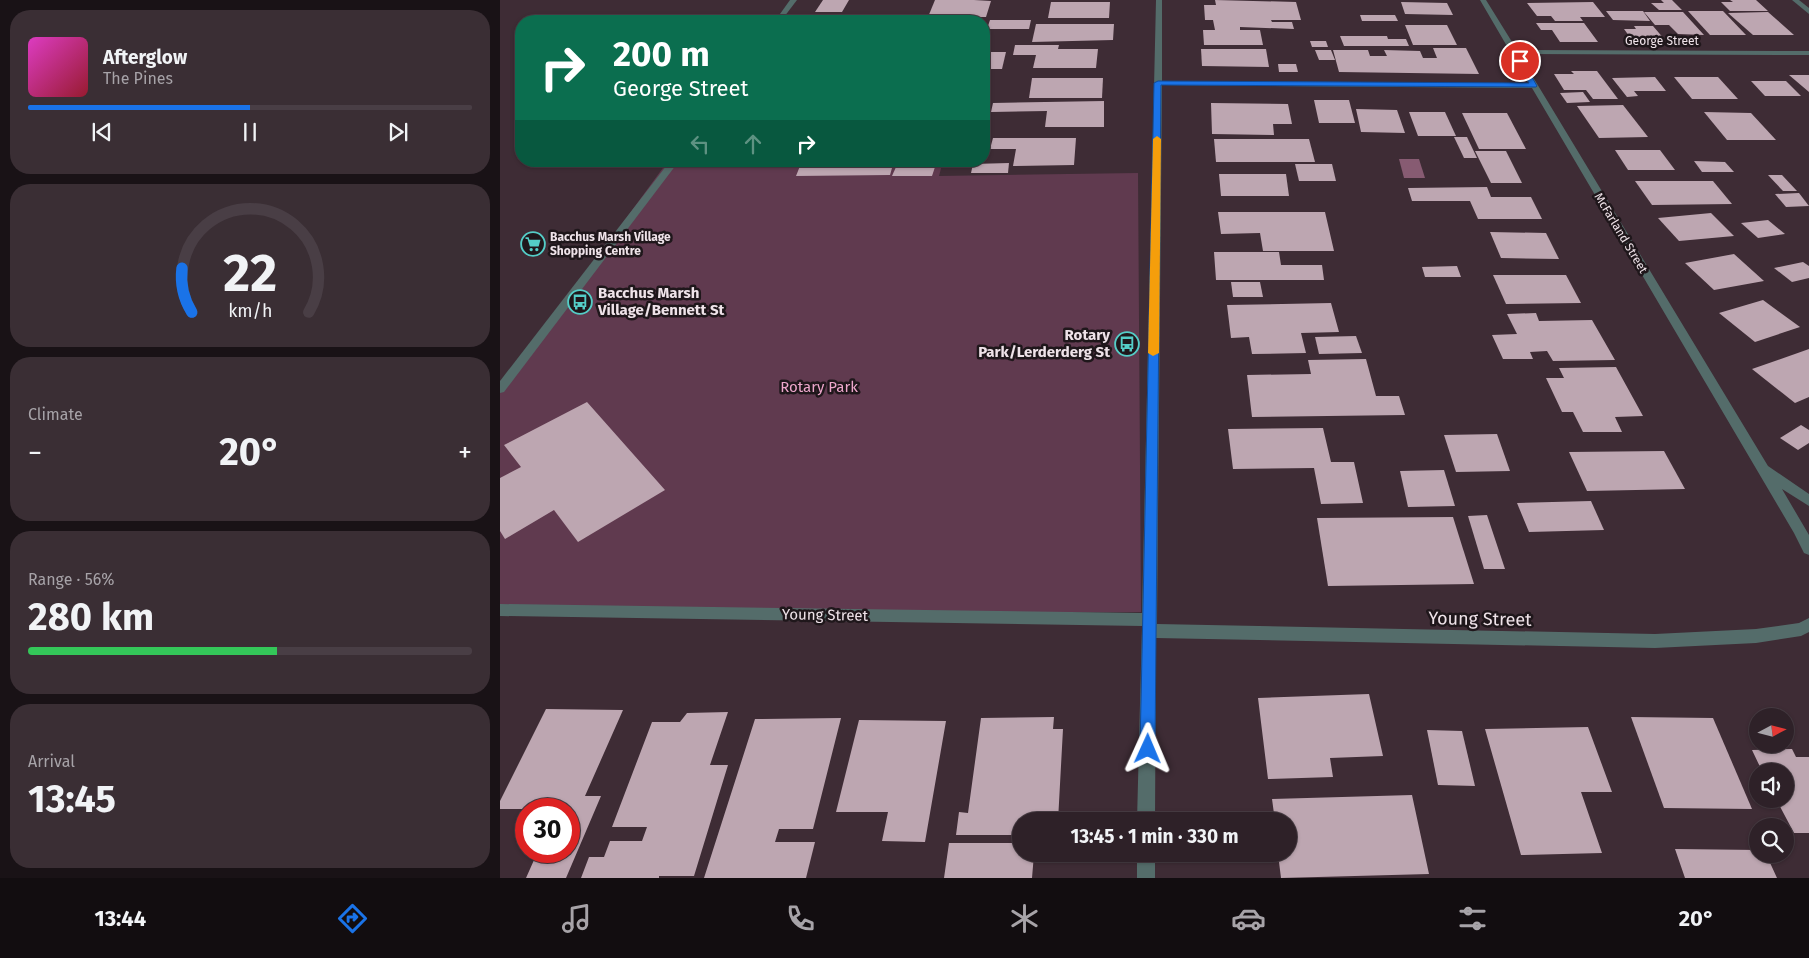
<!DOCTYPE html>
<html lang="en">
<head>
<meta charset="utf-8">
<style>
	:root { --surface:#2e2128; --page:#3a2e34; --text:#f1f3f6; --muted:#a7a3a8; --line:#493e45; --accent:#1a73e8 }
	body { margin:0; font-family:"Fira Sans",sans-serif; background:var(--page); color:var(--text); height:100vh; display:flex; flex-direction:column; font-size:19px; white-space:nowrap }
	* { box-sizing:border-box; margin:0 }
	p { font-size:16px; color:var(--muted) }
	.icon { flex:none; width:28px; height:28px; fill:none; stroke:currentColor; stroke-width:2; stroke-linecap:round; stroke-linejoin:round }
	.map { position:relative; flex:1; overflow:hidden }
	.drawer { display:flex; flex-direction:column; gap:10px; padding:10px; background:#191216; width:500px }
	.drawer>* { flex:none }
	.guide { position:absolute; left:15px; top:15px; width:475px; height:152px; border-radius:20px; box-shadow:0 1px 4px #0004,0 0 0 1px var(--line); background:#0b6e4f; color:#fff; overflow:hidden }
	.needle { width:32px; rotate:83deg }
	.controls { position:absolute; left:1249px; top:708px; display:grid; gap:10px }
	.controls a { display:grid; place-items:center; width:45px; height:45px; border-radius:50%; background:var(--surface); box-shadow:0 1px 4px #0004,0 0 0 1px var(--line); font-size:25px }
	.speed { position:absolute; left:15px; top:798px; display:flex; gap:10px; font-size:25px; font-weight:700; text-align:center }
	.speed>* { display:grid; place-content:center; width:65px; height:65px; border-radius:50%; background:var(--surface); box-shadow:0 1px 4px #0004,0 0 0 1px var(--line); line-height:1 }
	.speed .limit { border:8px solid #d22; background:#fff; color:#111 }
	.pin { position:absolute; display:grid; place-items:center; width:42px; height:42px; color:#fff; margin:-21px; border:2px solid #fff; border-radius:50%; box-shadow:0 1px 5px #0007 }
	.me { position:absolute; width:55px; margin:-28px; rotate:1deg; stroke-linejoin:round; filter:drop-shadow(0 0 4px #0008) }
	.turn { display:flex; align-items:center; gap:18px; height:105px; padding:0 15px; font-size:22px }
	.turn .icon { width:65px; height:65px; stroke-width:2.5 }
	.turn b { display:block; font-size:35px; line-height:42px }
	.lanes { display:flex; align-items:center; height:48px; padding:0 15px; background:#0003; justify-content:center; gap:25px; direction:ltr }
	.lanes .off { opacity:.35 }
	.big { font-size:38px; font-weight:700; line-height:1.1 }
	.drawer .card { flex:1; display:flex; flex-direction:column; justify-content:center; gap:8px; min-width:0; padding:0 18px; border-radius:20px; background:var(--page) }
	.drawer .dial { align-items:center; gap:0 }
	.dial svg { height:130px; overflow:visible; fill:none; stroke:var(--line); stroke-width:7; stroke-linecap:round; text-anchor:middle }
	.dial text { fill:var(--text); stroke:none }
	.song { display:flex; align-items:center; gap:15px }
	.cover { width:60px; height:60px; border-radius:8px; background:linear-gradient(135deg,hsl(310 70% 55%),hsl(350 70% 35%)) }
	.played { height:5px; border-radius:2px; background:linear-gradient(90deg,var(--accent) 50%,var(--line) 50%) }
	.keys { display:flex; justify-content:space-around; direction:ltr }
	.heat { display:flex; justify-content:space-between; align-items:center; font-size:28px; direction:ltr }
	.charge { height:8px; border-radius:4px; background:linear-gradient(90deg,#34c759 56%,var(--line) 0) }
	.trip { position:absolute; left:512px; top:812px; width:285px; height:50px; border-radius:25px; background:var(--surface); box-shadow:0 1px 4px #0004,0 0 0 1px var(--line); font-weight:700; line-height:50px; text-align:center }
	.menu { display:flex; height:80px; justify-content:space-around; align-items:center; background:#120d10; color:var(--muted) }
	.menu .icon { width:35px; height:35px }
	.menu .selected { color:var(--accent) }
	.menu b { font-size:22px; color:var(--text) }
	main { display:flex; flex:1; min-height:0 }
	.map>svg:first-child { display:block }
	.green { fill:#603a4f }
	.water { fill:#875b72 }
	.building { fill:#bda6b1 }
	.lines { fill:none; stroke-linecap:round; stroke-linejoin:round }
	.street { fill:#546c6a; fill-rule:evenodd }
	.route { fill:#1a73e8; stroke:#114b97 }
	.slow { fill:#f59e0b }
	.labels { text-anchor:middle; stroke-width:5; stroke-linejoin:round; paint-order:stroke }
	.far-street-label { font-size:12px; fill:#efe3e9; stroke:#1f171b }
	.far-poi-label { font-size:12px; font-weight:bold; fill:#efe3e9; stroke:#1f171b; text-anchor:start }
	.poi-label { font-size:15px; font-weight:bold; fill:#efe3e9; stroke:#1f171b; text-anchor:start }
	.park-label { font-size:15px; fill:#eea7cc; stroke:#1f171b }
	.street-label { font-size:15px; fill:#efe3e9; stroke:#1f171b }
	.near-street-label { font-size:18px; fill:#efe3e9; stroke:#1f171b }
</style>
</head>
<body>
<main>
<section class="drawer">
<div class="card">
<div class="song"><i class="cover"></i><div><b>Afterglow</b><p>The Pines</p></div></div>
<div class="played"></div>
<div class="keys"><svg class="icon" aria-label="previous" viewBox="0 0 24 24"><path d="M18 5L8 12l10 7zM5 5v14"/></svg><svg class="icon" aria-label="pause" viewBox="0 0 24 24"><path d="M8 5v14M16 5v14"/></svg><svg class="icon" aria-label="next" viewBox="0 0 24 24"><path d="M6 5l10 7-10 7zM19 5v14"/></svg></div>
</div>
<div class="card dial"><svg viewBox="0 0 100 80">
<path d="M14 69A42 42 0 1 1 86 69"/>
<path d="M14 69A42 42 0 0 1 8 42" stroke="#1a73e8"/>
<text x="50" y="56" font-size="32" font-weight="700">22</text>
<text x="50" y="72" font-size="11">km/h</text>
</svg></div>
<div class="card"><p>Climate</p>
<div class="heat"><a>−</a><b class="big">20°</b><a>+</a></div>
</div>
<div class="card"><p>Range · 56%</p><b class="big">280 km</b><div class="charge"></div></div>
<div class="card"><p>Arrival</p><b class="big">13:45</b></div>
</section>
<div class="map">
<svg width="1309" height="878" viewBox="0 0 1309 878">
	<rect width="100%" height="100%" fill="#3e2c35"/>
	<path class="green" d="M168,161h275l-4,15 199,-3 3,439 -641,2v-223z"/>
	<path class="water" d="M899,159h20l6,19h-21z"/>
	<g class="building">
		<path d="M323,0h26l-7,12h-27z"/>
		<path d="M435,0h39l17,1 -5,16h-58z"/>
		<path d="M715,0l81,2 5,18h-30l1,2h20l2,7 -54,-2v3h20l3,15h-59l-1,-15h12l-2,-10h-8l-1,-15h12z"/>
		<path d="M1161,0h11l10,10h-23l-8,-7h13z"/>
		<path d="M1230,0h26l12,11h-38l-9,-9h12z"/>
		<path d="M551,2h59l-1,16h-61z"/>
		<path d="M901,2l46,1 6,12 -48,-1z"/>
		<path d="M1093,2l12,15h-25l3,4h-28l-4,-5h-14l-10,-13z"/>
		<path d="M1106,11h37l7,10 -37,-1z"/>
		<path d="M1188,11h35l23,24h-36z"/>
		<path d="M1144,12h39l21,23 -26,-1 -9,-9h-14z"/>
		<path d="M1268,12l26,23h-41l-25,-22z"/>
		<path d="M860,15h35l3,6h-36z"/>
		<path d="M490,20h41l-2,9h-42z"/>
		<path d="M1036,23h48l14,19h-38l-8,-12h-11z"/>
		<path d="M536,24h78l-1,16 -81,2z"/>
		<path d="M905,25h42l10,20h-44z"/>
		<path d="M1134,26h19l12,14h-33l-8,-11h12z"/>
		<path d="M840,36h47l1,3h18l3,7h-65z"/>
		<path d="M810,41h16l2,6h-16z"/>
		<path d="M515,45h44l-1,4h40l-2,19h-63l3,-13h-23z"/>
		<path d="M933,48h33l13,26 -140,-2 -6,-22h35l2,6h17l-3,-6 36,1 3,7h14z"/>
		<path d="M701,49h65l3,18 -67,-1z"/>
		<path d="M815,50h16l4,10h-16z"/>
		<path d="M484,52h22l-4,17h-18z"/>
		<path d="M778,64h18l2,8h-19z"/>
		<path d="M1071,71h26l21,28h-25l-7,-9h-22l-10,-16h20z"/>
		<path d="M1289,75h20v17z"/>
		<path d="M1155,77l11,14h-32l4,5 -11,1 -15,-19z"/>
		<path d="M1174,77h44l20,22h-46z"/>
		<path d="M532,78h71l-1,20h-73z"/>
		<path d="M1251,81h35l15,15h-36z"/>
		<path d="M1083,92l7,10 -23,1 -7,-10z"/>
		<path d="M814,100h35l6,23h-36z"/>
		<path d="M604,101v26h-59l2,-16 -56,1 2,-9z"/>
		<path d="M711,103l77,1 4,20h-19l1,11 -62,-1z"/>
		<path d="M1123,105l25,32 -49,1 -22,-32z"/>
		<path d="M856,109l41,1 8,23 -44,-1z"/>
		<path d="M909,112h36l11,24h-38z"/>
		<path d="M1204,112l47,1 25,27h-49z"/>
		<path d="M962,113h45l19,36h-47z"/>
		<path d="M954,137h13l10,21h-13z"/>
		<path d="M493,138h83l-2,27 -61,1 3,-17h-26z"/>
		<path d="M714,139h95l6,23h-99z"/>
		<path d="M1115,150h45l15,20h-47z"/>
		<path d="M975,151h31l16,32h-31z"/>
		<path d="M302,161h92l-4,14 -94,1z"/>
		<path d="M1194,161l31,1 9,10h-32z"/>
		<path d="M509,163l-1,10h-37l2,-9z"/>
		<path d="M795,164h37l4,17h-37z"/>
		<path d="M396,167h39l-3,9h-40z"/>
		<path d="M719,174h67l3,22h-68z"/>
		<path d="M1268,175h14l15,16h-14z"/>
		<path d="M1135,181h78l19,23 -80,1z"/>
		<path d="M987,187l4,10h40l11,22h-64l-8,-18h-58l-4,-13z"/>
		<path d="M1299,193l10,13 -23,1 -11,-13z"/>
		<path d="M718,212h107l9,39h-71l-3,-18 -39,1z"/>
		<path d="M1211,213l23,23 -55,5 -21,-23z"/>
		<path d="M1268,220l17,14 -27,4 -17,-15z"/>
		<path d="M990,232l56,1 13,26 -58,-1z"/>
		<path d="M714,252h65l2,13h41l2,15h-108z"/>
		<path d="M1234,254l30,27 -50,9 -29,-27z"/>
		<path d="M1303,262l6,4v12l-17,4 -18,-14z"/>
		<path d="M957,266l4,11h-36l-3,-10z"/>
		<path d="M993,275h73l15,28 -75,1z"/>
		<path d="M731,282h29l3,15h-30z"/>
		<path d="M1263,300l37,27 -45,15 -36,-29z"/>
		<path d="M831,303l8,29 -38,1 5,20 -54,1 -3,-17 -18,1 -4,-33z"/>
		<path d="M1036,313l3,8 53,-1 23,40 -62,1 -6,-10 -17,1 3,7h-30l-11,-24 25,-1 -10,-20z"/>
		<path d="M856,336l6,17 -43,1 -4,-17z"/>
		<path d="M1309,349v48l-14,6 -43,-34z"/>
		<path d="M866,359l10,37h23l6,19 -153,2 -5,-42 64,-1 -3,-14z"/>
		<path d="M1116,367l27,49 -28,1 7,15h-39l-10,-20h-11l-16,-34h18l-5,-10z"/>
		<path d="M87,402l78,88 -87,52 -24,-32 -49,29 -5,-8v-53l21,-11 -17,-22z"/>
		<path d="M1301,425l8,5v13l-11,7 -18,-12z"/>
		<path d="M823,428l8,34h23l9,41 -42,1 -7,-36 -81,1 -5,-40z"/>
		<path d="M997,434l13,37 -54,1 -12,-37z"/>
		<path d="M1164,451l21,38 -98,2 -18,-39z"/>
		<path d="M944,470l11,36 -47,1 -8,-36z"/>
		<path d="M1091,501l13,29 -75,2 -12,-29z"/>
		<path d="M987,515l18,54h-21l-16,-53z"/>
		<path d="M953,517l21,67 -146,2 -11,-68z"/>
		<path d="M869,694l14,62 -53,2 3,19 -65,2 -10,-81z"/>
		<path d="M46,709l77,1 -38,86h16l-35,82h-40l12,-27h31v-42h-69v-8z"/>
		<path d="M228,712l-18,53h18l-34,111h-35v2h-78l8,-21h15l6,-16h32l5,-14h-35l40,-105h28l7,-9z"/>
		<path d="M554,717l-1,12h10l-5,92h-37v6h-8v8h-57l3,-23 9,1 13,-95z"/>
		<path d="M1131,717l82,1 39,91 -88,-1z"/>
		<path d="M341,718l-28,111h-34l-4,13h40l-9,36h-102l51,-159z"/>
		<path d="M359,720l87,1 -21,121 -43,-1 6,-29h-52z"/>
		<path d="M1088,727l24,65h-31l21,61 -81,2 -36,-126z"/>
		<path d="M927,730l35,1 13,55 -37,-1z"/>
		<path d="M1292,749l4,8h13v76h-15l-18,-34h9v-28h-23l-10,-21z"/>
		<path d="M912,795l17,79 -148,4 -3,-24h11v-33h-14l-3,-22z"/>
		<path d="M449,843h72v11h13l-2,24h-88z"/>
		<path d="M1175,849l83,1v4h8l11,24h-92z"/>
	</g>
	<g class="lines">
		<g class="street">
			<path d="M290,0h7l-16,21h-6z"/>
			<path d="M656,0h6v81l367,3 -49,-84h6l31,50 292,1v4l-290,-1 249,412 41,28v12l-27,-17 27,46v20l-5,-2 -10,-20 -262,-445 -370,-3 -5,539 498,10 101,-5 43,-6 10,-5v14l-8,4 -45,7 -101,5 -499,-10 -1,183h-18l5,-195 -642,-10v-12l642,9z"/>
			<path d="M1292,0h7l10,8v6z"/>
			<path d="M170,161h9l-175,231 -4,1v-12z"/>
			<rect x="637" y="854" width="18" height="24"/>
		</g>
	</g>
	<path class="route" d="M1017,59l6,2 14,25 -1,1 -375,-2 -6,664 -2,5 -5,2 -6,-2 -2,-5 14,-666 4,-2 371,2 -13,-22z"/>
	<path class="slow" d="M657,136l4,3 -2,214 -6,3 -5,-3 5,-214z"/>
	<defs>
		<g id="supermarket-ring" transform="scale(1.25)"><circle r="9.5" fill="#1f171b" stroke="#54cdc7" stroke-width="1.5"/><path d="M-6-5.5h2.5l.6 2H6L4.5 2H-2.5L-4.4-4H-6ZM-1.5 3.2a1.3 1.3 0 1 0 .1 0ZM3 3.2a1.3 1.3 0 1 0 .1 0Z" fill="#54cdc7"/></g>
		<g id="bus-ring" transform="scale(1.25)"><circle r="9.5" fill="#1f171b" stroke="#54cdc7" stroke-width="1.5"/><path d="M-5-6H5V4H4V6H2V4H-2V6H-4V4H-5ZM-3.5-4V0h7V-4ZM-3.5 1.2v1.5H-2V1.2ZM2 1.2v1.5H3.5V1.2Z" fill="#54cdc7"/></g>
	</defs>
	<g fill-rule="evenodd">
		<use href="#supermarket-ring" x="33" y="244"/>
		<use href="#bus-ring" x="80" y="302"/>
		<use href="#bus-ring" x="627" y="344"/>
	</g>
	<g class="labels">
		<g class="far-street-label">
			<text x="1162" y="45">George Street</text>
			<text transform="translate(1121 233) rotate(59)" y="4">McFarland Street</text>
		</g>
		<g class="far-poi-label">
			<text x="50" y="241">Bacchus Marsh Village<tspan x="50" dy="14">Shopping Centre</tspan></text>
		</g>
		<g class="poi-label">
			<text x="98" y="298">Bacchus Marsh<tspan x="98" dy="17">Village/Bennett St</tspan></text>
			<text x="610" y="340" text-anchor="end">Rotary<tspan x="610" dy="17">Park/Lerderderg St</tspan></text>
		</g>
		<g class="park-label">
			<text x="319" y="392">Rotary Park</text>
		</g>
		<g class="street-label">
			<text transform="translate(325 615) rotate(1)" y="5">Young Street</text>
		</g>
		<g class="near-street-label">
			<text transform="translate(980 619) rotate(1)" y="6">Young Street</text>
		</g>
	</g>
</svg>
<div class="controls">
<a><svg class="needle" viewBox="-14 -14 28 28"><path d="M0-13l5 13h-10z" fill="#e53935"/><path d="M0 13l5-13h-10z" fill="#a7a3a8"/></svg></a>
<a><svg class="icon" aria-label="sound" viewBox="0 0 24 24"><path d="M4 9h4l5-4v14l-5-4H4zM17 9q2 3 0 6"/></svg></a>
<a><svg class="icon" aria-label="search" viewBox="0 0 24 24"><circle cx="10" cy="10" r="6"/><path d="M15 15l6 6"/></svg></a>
</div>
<div class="speed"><div class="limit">30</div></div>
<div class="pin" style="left:1020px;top:61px;background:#d93025"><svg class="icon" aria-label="arrive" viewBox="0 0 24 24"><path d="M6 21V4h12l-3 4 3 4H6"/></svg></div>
<svg class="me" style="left:648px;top:749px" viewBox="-20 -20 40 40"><path d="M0-17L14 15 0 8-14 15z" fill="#1a73e8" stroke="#fff" stroke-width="4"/></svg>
<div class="trip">13:45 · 1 min · 330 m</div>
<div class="guide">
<div class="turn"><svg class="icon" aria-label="right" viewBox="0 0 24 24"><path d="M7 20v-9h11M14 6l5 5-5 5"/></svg><div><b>200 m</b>George Street</div></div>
<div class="lanes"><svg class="icon off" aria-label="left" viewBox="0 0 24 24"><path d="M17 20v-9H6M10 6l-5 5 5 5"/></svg><svg class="icon off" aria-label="ahead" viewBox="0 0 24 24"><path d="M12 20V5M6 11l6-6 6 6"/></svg><svg class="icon" aria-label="right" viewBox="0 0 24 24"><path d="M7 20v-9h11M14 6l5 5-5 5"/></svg></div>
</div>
</div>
</main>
<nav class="menu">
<b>13:44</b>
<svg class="icon selected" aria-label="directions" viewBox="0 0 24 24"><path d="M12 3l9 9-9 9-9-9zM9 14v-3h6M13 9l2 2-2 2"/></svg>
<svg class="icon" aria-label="music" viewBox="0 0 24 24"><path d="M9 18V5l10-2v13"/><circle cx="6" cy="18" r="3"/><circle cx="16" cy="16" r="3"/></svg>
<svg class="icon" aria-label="phone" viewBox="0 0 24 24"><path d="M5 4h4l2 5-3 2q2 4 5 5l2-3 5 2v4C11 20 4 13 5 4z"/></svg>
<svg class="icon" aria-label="climate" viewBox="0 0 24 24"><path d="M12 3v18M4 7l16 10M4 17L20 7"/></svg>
<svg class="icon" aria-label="car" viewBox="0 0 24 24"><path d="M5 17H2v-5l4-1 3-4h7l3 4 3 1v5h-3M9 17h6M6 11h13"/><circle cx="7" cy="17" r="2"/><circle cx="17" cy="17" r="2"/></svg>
<svg class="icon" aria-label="filters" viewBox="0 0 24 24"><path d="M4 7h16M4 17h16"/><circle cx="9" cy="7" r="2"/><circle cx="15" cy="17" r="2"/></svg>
<b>20°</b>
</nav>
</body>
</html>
